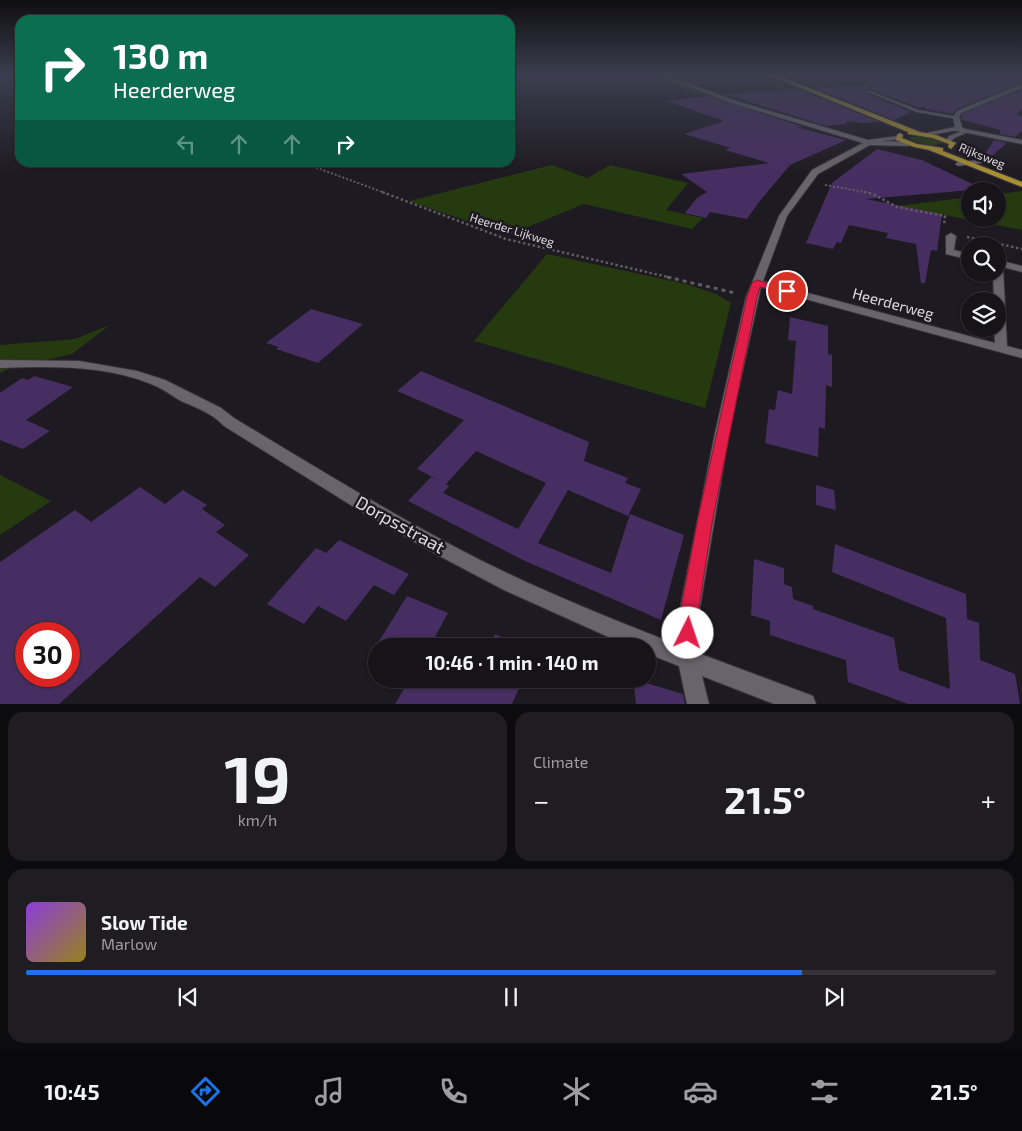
<!DOCTYPE html>
<html lang="en">
<head>
<meta charset="utf-8">
<style>
	:root { --surface:#161419; --page:#1f1d22; --text:#f1f3f6; --muted:#9e9ea2; --line:#353338; --accent:#1a73e8 }
	body { margin:0; font-family:"Exo 2",sans-serif; background:var(--page); color:var(--text); height:100vh; display:flex; flex-direction:column; font-size:19px; white-space:nowrap }
	* { box-sizing:border-box; margin:0 }
	p { font-size:16px; color:var(--muted) }
	.icon { flex:none; width:28px; height:28px; fill:none; stroke:currentColor; stroke-width:2; stroke-linecap:round; stroke-linejoin:round }
	.map { position:relative; height:704px; overflow:hidden }
	.panel { display:flex; flex-direction:column; gap:8px; padding:8px; background:#0c0b0e; flex:1 }
	.panel>* { flex:none }
	.banner { position:absolute; left:15px; top:15px; width:500px; height:152px; border-radius:15px; box-shadow:0 1px 4px #0004,0 0 0 1px var(--line); background:#0b6e4f; color:#fff; overflow:hidden }
	.controls { position:absolute; left:961px; top:182px; display:grid; gap:10px }
	.controls a { display:grid; place-items:center; width:45px; height:45px; border-radius:50%; background:var(--surface); box-shadow:0 1px 4px #0004,0 0 0 1px var(--line); font-size:25px }
	.speed { position:absolute; left:15px; top:622px; display:flex; gap:10px; font-size:25px; font-weight:700; text-align:center }
	.speed>* { display:grid; place-content:center; width:65px; height:65px; border-radius:50%; background:var(--surface); box-shadow:0 1px 4px #0004,0 0 0 1px var(--line); line-height:1 }
	.speed .limit { border:8px solid #d22; background:#fff; color:#111 }
	.pin { position:absolute; display:grid; place-items:center; width:42px; height:42px; color:#fff; margin:-21px; border:2px solid #fff; border-radius:50%; box-shadow:0 1px 5px #0007 }
	.me { position:absolute; width:55px; margin:-28px; rotate:4deg; stroke-linejoin:round; filter:drop-shadow(0 0 4px #0008) }
	.turn { display:flex; align-items:center; gap:18px; height:105px; padding:0 15px; font-size:22px }
	.turn .icon { width:65px; height:65px; stroke-width:2.5 }
	.turn b { display:block; font-size:35px; line-height:42px }
	.lanes { display:flex; align-items:center; height:48px; padding:0 15px; background:#0003; justify-content:center; gap:25px; direction:ltr }
	.lanes .off { opacity:.35 }
	.big { font-size:38px; font-weight:700; line-height:1.1 }
	.panel .card { flex:1; display:flex; flex-direction:column; justify-content:center; gap:8px; min-width:0; padding:0 18px; border-radius:15px; background:var(--page) }
	.panel .dial { align-items:center; gap:0 }
	.dial b { font-size:65px; line-height:1 }
	.song { display:flex; align-items:center; gap:15px }
	.cover { width:60px; height:60px; border-radius:8px; background:linear-gradient(135deg,hsl(270 70% 55%),hsl(50 70% 35%)) }
	.played { height:5px; border-radius:2px; background:linear-gradient(90deg,var(--accent) 80%,var(--line) 80%) }
	.keys { display:flex; justify-content:space-around; direction:ltr }
	.heat { display:flex; justify-content:space-between; align-items:center; font-size:28px; direction:ltr }
	.panel .tiles { flex:1; display:grid; gap:8px; grid-template-columns:1fr 1fr }
	.card:last-child { grid-column:span 2 }
	.trip { position:absolute; left:368px; top:638px; width:288px; height:50px; border-radius:25px; background:var(--surface); box-shadow:0 1px 4px #0004,0 0 0 1px var(--line); font-weight:700; line-height:50px; text-align:center }
	.menu { display:flex; height:80px; justify-content:space-around; align-items:center; background:#09080a; color:var(--muted) }
	.menu .icon { width:35px; height:35px }
	.menu .on { color:var(--accent) }
	.menu b { font-size:22px; color:var(--text) }
	.map>svg:first-child { display:block }
	.green { fill:#263a10 }
	.building { fill:#472e62; fill-rule:evenodd }
	.lines { fill:none; stroke-linecap:round; stroke-linejoin:round }
	.lane-casing { stroke:#373539; stroke-width:1 }
	.street-casing { stroke:#373539; stroke-width:2 }
	.secondary-casing { stroke:#373539; stroke-width:2 }
	.primary-casing { stroke:#373539; stroke-width:2 }
	.path-far3 { stroke:#5f5b61; stroke-width:1; stroke-dasharray:2 2; stroke-linecap:butt }
	.path-far2 { stroke:#5f5b61; stroke-width:2; stroke-dasharray:2 2; stroke-linecap:butt }
	.path-far1 { stroke:#5f5b61; stroke-width:2.5; stroke-dasharray:2.5 2.5; stroke-linecap:butt }
	.path { stroke:#5f5b61; stroke-width:3; stroke-dasharray:4 4; stroke-linecap:butt }
	.lane { fill:#68646c; fill-rule:evenodd }
	.street { fill:#68646c; fill-rule:evenodd }
	.secondary { fill:#68646c; fill-rule:evenodd }
	.primary { fill:#a89031; fill-rule:evenodd }
	.route { fill:#e11d48; stroke:#92132f }
	.labels { text-anchor:middle; stroke-width:5; stroke-linejoin:round; paint-order:stroke }
	.far-street-label { font-size:12px; fill:#dedbe0; stroke:#1e1a21 }
	.street-label { font-size:15px; fill:#dedbe0; stroke:#1e1a21 }
	.near-street-label { font-size:18px; fill:#dedbe0; stroke:#1e1a21 }
</style>
</head>
<body>
<div class="map">
<svg width="1022" height="704" viewBox="0 0 1022 704">
	<rect width="100%" height="100%" fill="#1e1a21"/>
	<g class="green">
		<path d="M645,75h10l117,42 -53,-15z"/>
		<path d="M664,75h93l96,42 -12,-1 -82,-36 -67,5z"/>
		<path d="M925,136l18,7 -14,3 -20,-7 2,-2z"/>
		<path d="M552,165l35,13 23,-13 78,18 -22,27 37,8 -11,11 -108,-25 -76,31 -99,-34z"/>
		<path d="M1022,191v39l-124,-24 72,-9v22h28v-25z"/>
		<path d="M547,254l139,30 30,10 15,9 -26,105 -231,-67z"/>
		<path d="M110,325l-38,29 -62,14 -10,5v-28l75,-6z"/>
		<path d="M0,475l51,26 -51,34z"/>
	</g>
	<g class="building">
		<path d="M870,75h109l43,7 -66,27 -3,5 -27,-5 -2,-3 -4,2 -53,-20v6l44,18 -17,8 -80,-32 55,-3z"/>
		<path d="M798,89l82,33 -18,1 -15,-2 -1,3 -20,2 -102,-32z"/>
		<path d="M1022,90v19l-6,6 6,1v15l-7,6 -16,-3 2,-4 -39,-10v-6z"/>
		<path d="M708,96l96,31h-8l50,13 -56,25 -31,37 -12,17 -37,-7 -4,6 -21,-5 12,-15 10,-6 -26,-18 88,-11 -44,-13 6,-2 -47,-14 40,-13 -57,-20z"/>
		<path d="M994,140l13,3 -20,17 -4,-3z"/>
		<path d="M877,149l45,11 61,29 -117,10 76,15 -5,37 -6,-1 -6,33h-4l-5,-39 -30,-6 2,-5 -39,-8 -8,18 -4,-1 -4,7 -27,-6 26,-60z"/>
		<path d="M311,309l52,15 -45,39 -42,-14 3,-2 -13,-4z"/>
		<path d="M790,317l38,9v28l4,1v32l-6,-2 -1,44 -6,-2 -1,30 -53,-14 4,-34 6,1 3,-20 14,4 4,-53 -8,-1z"/>
		<path d="M421,371l168,71 -5,19 44,17 -3,5 16,6 -13,27 -60,-26 -30,53 73,30 19,-59 54,21 -23,85 -136,-59 -117,-60 23,-24 7,3 -21,-11 47,-49 -67,-29zM476,451l70,32 -28,46 -75,-36 6,-7 -3,-2z"/>
		<path d="M34,376l39,11 -47,33 24,11 -27,18 -23,-9v-47l22,-15 6,2z"/>
		<path d="M816,485l18,5 2,20 -20,-5z"/>
		<path d="M140,487l25,17 18,-14 24,15 -5,4 23,16 -9,7 33,23 -34,32 -15,-10 -141,127h-59v-142l75,-52 16,12zM26,634h43v42h-43z"/>
		<path d="M339,540l70,34 -15,21 -20,-10 -28,36 -28,-15 -14,18 -37,-20 49,-56 10,5z"/>
		<path d="M835,544l131,50 1,25 12,4 1,37 35,14 5,30h-112l-60,-22 -2,-22 -76,-25v-14l-19,-6 3,-56 30,9v16l8,3 1,12 20,7v3l81,29 5,32 51,19 -4,-71 -114,-46z"/>
		<path d="M407,596l41,17 -18,33h-54z"/>
		<path d="M495,634l27,12h-32z"/>
		<path d="M410,679h113l-11,25h-117z"/>
		<path d="M633,679l50,15 2,10h-49z"/>
	</g>
	<g class="lines">
		<g class="lane-casing">
			<g id="lane">
				<path d="M868,90l51,20 40,7 -3,2 -40,-7 -48,-20z"/>
				<path d="M980,160l3,2 -1,1 -24,3 -3,-2 3,-2z"/>
			</g>
		</g>
		<g class="street-casing">
			<g id="street">
				<path d="M658,75h7l71,26 132,39 30,-4 2,1v2l-18,2 26,1 3,2 -3,2 -38,-1 -52,29 -31,42 -24,65 232,62 -1,-14h4v-28h-4l-1,-27h5v-14l24,6v6l-19,-5 4,79 15,4v8l-261,-71 -32,146 -31,186v34l115,43 3,8h-42l-72,-28 7,28h-22l-8,-38 -33,-13v-7h-16l-17,-7 -109,-49 -72,-38 -70,-40 -138,-86c-12,-13 -27,-18 -43,-25 -10,-6 -19,-13 -30,-17 -47,-19 -101,-18 -151,-16v-8l79,1 58,10 28,9 56,28 13,10c81,49 162,99 246,142 64,32 131,59 198,85v-26l37,-186 31,-136 6,-14 27,-67 33,-46 51,-27 -131,-40z"/>
				<path d="M955,127l67,13v4l-69,-14z"/>
				<path d="M951,233l5,3 -2,14 16,4v6l-24,-6v-18z"/>
			</g>
		</g>
		<g class="secondary-casing">
			<path id="secondary" d="M1022,84v4l-61,25 -2,4 3,10 6,5 -14,6 -3,4 -5,-1 3,-5 11,-4 -2,-2 -33,6 -3,-2 33,-7 -2,-10 4,-6z"/>
		</g>
		<g class="primary-casing">
			<g id="primary">
				<path d="M769,75h7l144,57 16,3 20,8 -5,6 -3,-2 1,-3 -16,-6 -25,-4v-2z"/>
				<path d="M900,133l3,2 -1,3 15,6 26,4v3l79,31v5l-93,-37 -15,-3 -18,-7 1,-5z"/>
			</g>
		</g>
		<path class="path-far3" d="M0,84l20,5"/>
		<g class="path-far2">
			<path d="M301,162l84,31"/>
			<path d="M825,185l45,8"/>
		</g>
		<g class="path-far1">
			<path d="M382,192l124,47 166,39"/>
			<path d="M864,192l9,2 24,13 48,9 -1,9"/>
			<path d="M967,237l55,12"/>
		</g>
		<path class="path" d="M667,277l68,16"/>
		<use href="#lane" class="lane"/>
		<use href="#street" class="street"/>
		<use href="#secondary" class="secondary"/>
		<use href="#primary" class="primary"/>
	</g>
	<linearGradient id="sky" x2="0" y2="1"><stop stop-color="#100e12"/><stop offset="0.43" stop-color="#3b3e4e"/><stop offset="1" stop-color="#3b3e4e" stop-opacity="0"/></linearGradient>
	<rect width="1022" height="174" fill="url(#sky)"/>
	<path class="route" d="M757,280l35,11 -5,3 -27,-7 -3,10 -44,221 -16,101v14l-3,6 -6,3 -6,-3 -3,-6v-14l19,-101 49,-221 5,-14z"/>
	<g class="labels">
		<g class="far-street-label">
			<text transform="translate(982 156) rotate(22)" y="4">Rijksweg</text>
			<text transform="translate(512 230) rotate(17)" y="4">Heerder Lijkweg</text>
		</g>
		<g class="street-label">
			<text transform="translate(893 304) rotate(15)" y="5">Heerderweg</text>
		</g>
		<g class="near-street-label">
			<text transform="translate(400 525) rotate(29)" y="6">Dorpsstraat</text>
		</g>
	</g>
</svg>
<div class="controls">
<a><svg class="icon" aria-label="sound" viewBox="0 0 24 24"><path d="M4 9h4l5-4v14l-5-4H4zM17 9q2 3 0 6"/></svg></a>
<a><svg class="icon" aria-label="search" viewBox="0 0 24 24"><circle cx="10" cy="10" r="6"/><path d="M15 15l6 6"/></svg></a>
<a><svg class="icon" aria-label="layers" viewBox="0 0 24 24"><path d="M12 4l9 5-9 5-9-5zM3 14l9 5 9-5"/></svg></a>
</div>
<div class="speed"><div class="limit">30</div></div>
<div class="pin" style="left:787px;top:291px;background:#d93025"><svg class="icon" aria-label="arrive" viewBox="0 0 24 24"><path d="M6 21V4h12l-3 4 3 4H6"/></svg></div>
<svg class="me" style="left:688px;top:633px" viewBox="-20 -20 40 40"><circle r="19" fill="#fff"/><path d="M0-13L10 11 0 6-10 11z" fill="#e11d48"/></svg>
<div class="trip">10:46 · 1 min · 140 m</div>
<div class="banner">
<div class="turn"><svg class="icon" aria-label="right" viewBox="0 0 24 24"><path d="M7 20v-9h11M14 6l5 5-5 5"/></svg><div><b>130 m</b>Heerderweg</div></div>
<div class="lanes"><svg class="icon off" aria-label="left" viewBox="0 0 24 24"><path d="M17 20v-9H6M10 6l-5 5 5 5"/></svg><svg class="icon off" aria-label="ahead" viewBox="0 0 24 24"><path d="M12 20V5M6 11l6-6 6 6"/></svg><svg class="icon off" aria-label="ahead" viewBox="0 0 24 24"><path d="M12 20V5M6 11l6-6 6 6"/></svg><svg class="icon" aria-label="right" viewBox="0 0 24 24"><path d="M7 20v-9h11M14 6l5 5-5 5"/></svg></div>
</div>
</div>
<section class="panel">
<div class="tiles">
<div class="card dial"><b>19</b><p>km/h</p></div>
<div class="card"><p>Climate</p>
<div class="heat"><a>−</a><b class="big">21.5°</b><a>+</a></div>
</div>
<div class="card">
<div class="song"><i class="cover"></i><div><b>Slow Tide</b><p>Marlow</p></div></div>
<div class="played"></div>
<div class="keys"><svg class="icon" aria-label="previous" viewBox="0 0 24 24"><path d="M18 5L8 12l10 7zM5 5v14"/></svg><svg class="icon" aria-label="pause" viewBox="0 0 24 24"><path d="M8 5v14M16 5v14"/></svg><svg class="icon" aria-label="next" viewBox="0 0 24 24"><path d="M6 5l10 7-10 7zM19 5v14"/></svg></div>
</div>
</div>
</section>
<nav class="menu">
<b>10:45</b>
<svg class="icon on" aria-label="directions" viewBox="0 0 24 24"><path d="M12 3l9 9-9 9-9-9zM9 14v-3h6M13 9l2 2-2 2"/></svg>
<svg class="icon" aria-label="music" viewBox="0 0 24 24"><path d="M9 18V5l10-2v13"/><circle cx="6" cy="18" r="3"/><circle cx="16" cy="16" r="3"/></svg>
<svg class="icon" aria-label="phone" viewBox="0 0 24 24"><path d="M5 4h4l2 5-3 2q2 4 5 5l2-3 5 2v4C11 20 4 13 5 4z"/></svg>
<svg class="icon" aria-label="climate" viewBox="0 0 24 24"><path d="M12 3v18M4 7l16 10M4 17L20 7"/></svg>
<svg class="icon" aria-label="car" viewBox="0 0 24 24"><path d="M5 17H2v-5l4-1 3-4h7l3 4 3 1v5h-3M9 17h6M6 11h13"/><circle cx="7" cy="17" r="2"/><circle cx="17" cy="17" r="2"/></svg>
<svg class="icon" aria-label="filters" viewBox="0 0 24 24"><path d="M4 7h16M4 17h16"/><circle cx="9" cy="7" r="2"/><circle cx="15" cy="17" r="2"/></svg>
<b>21.5°</b>
</nav>
</body>
</html>
